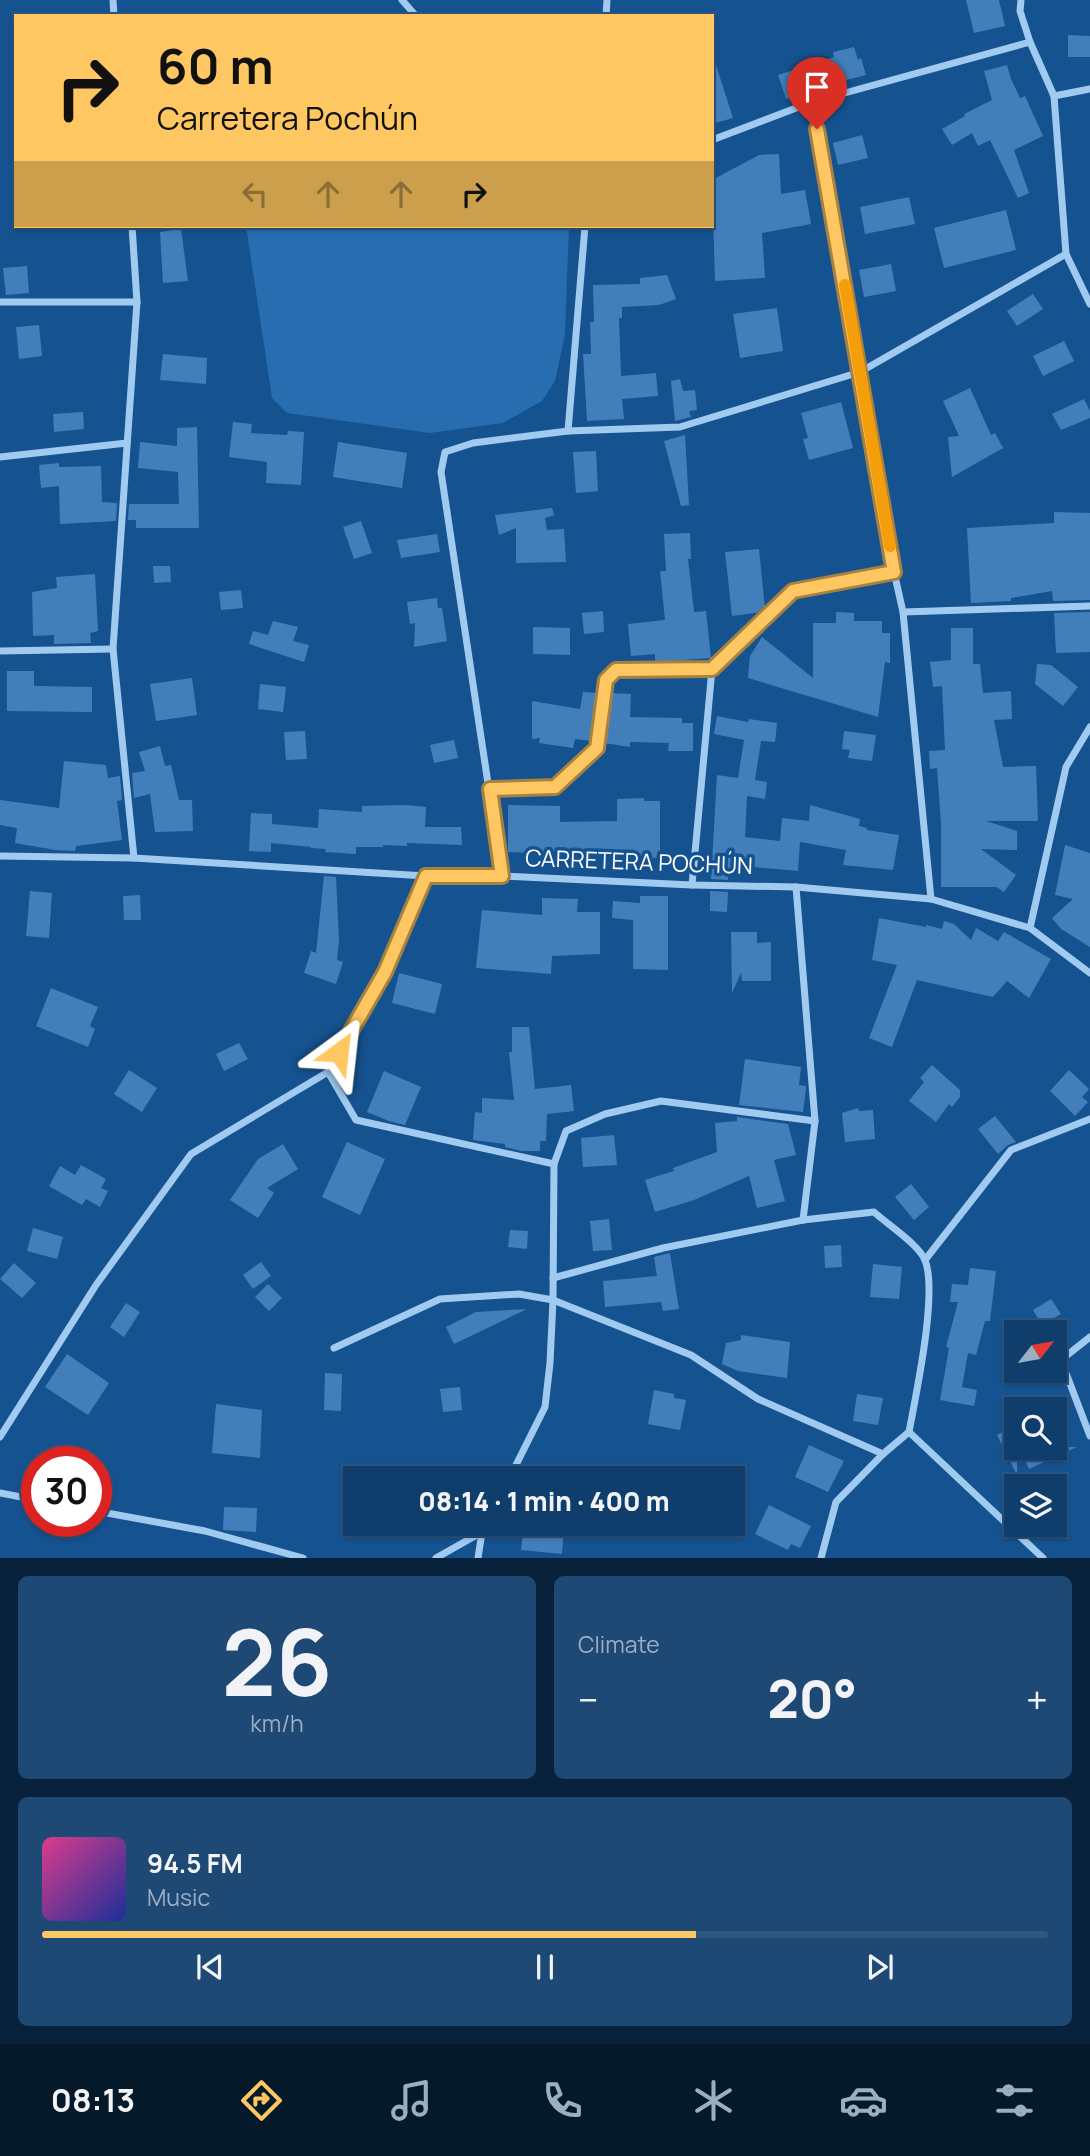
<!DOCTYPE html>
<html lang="en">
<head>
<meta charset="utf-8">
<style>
	:root { --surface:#103e6c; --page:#1e4974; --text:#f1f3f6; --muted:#9caec2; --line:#30577f; --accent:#ffc761 }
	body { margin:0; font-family:Manrope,sans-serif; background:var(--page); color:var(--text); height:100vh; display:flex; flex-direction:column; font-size:26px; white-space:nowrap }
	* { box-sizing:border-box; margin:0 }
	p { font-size:23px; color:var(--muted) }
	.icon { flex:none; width:38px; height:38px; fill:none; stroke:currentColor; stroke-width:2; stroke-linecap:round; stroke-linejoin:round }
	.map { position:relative; height:1558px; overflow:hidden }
	.sheet { display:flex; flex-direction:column; gap:18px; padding:18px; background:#09223b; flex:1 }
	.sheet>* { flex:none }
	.hud { position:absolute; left:14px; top:14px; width:700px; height:214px; border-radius:0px; box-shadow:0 2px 5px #0004,0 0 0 2px var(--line); background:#ffc761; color:#111; overflow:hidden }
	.needle { width:46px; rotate:59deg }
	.fabs { position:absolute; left:1004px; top:1320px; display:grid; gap:14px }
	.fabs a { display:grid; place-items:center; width:63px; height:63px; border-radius:0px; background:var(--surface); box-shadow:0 2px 5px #0004,0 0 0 2px var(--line); font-size:35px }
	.speed { position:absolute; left:21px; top:1446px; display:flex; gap:14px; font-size:35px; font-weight:700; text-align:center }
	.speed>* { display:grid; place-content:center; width:91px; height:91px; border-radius:50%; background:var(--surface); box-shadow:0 2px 5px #0004,0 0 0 2px var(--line); line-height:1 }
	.speed .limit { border:10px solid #d22; background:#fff; color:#111 }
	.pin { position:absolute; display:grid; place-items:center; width:60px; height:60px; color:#fff; margin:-72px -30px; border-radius:50% 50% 50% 0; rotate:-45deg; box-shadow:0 0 7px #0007 }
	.pin .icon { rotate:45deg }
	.me { position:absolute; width:77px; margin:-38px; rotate:30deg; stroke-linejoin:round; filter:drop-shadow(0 0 5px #0008) }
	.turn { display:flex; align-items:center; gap:24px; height:147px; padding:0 28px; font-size:32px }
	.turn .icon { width:91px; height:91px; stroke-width:2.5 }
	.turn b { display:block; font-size:49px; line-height:60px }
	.lanes { display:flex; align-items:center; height:66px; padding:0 28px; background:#0003; justify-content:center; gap:35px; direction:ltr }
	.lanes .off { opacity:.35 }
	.big { font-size:52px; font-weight:800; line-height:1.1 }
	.sheet .widget { flex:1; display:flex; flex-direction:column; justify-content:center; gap:10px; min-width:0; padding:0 24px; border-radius:10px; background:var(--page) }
	.sheet .dial { align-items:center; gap:0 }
	.dial b { font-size:91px; line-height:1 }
	.song { display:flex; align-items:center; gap:21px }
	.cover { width:84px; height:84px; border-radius:10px; background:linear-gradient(135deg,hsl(330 70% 55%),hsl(230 70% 35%)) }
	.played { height:7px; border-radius:4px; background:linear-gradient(90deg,var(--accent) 65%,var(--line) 65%) }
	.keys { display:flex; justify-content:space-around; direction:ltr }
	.heat { display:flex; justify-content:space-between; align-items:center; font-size:38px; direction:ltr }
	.sheet .tiles { flex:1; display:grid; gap:18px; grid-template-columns:1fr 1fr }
	.widget:last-child { grid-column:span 2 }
	.trip { position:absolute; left:343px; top:1466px; width:402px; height:70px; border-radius:0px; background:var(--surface); box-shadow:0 2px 5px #0004,0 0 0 2px var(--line); font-weight:800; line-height:70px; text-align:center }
	.dock { display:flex; height:112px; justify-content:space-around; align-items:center; background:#06192b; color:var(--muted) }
	.dock .icon { width:49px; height:49px }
	.dock .current { color:var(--accent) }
	.dock b { font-size:32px; color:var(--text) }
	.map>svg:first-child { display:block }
	.garden { fill:#276daf }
	.building { fill:#427fba }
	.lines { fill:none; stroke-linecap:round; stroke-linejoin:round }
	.minor { stroke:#a1caf1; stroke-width:7 }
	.route-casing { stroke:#a6813f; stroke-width:18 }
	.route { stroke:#ffc761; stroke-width:12 }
	.slow { stroke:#f59e0b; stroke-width:12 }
	.labels { text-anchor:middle; stroke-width:7; stroke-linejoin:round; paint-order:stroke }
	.street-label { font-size:23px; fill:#fff; stroke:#155290 }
</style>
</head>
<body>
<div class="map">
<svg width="1090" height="1558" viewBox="0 0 1090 1558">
	<rect width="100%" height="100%" fill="#155290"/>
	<path class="garden" d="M246,226h323l-4,108 -10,47 -13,20 -39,22 -73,10 -143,-20 -15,-15z"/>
	<g class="building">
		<path d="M966,0h33l6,26 -31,7z"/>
		<path d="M1068,35l22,1v21h-22z"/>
		<path d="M854,47l4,13 3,-2 5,17 -42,11 -38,13 -8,-24 56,-18 -1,-5z"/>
		<path d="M716,65l17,53 -21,6v-58z"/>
		<path d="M1007,65l4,14 9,19 5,-2 18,40 -29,14 15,43 -11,5 -28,-58 -12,6 -6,-13 -20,12 -10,-16 23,-13 -1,-2 28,-14 -8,-29z"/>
		<path d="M862,135l6,23 -30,7 -5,-22z"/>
		<path d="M779,154l2,40 24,-4 6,34 -49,9 3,45 -50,3 -3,-101 47,-25z"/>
		<path d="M909,197l6,27 -50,10 -5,-27z"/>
		<path d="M1006,210l10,40 -72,18 -10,-40z"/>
		<path d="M181,229l7,52 -25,2 -3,-51z"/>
		<path d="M891,264l5,27 -32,6 -5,-27z"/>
		<path d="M27,266l2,27 -23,2 -3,-27z"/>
		<path d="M667,275l9,24 -17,6 -37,2v11h-3l2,58 35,-3 2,23 -36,3 2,20 -37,2 -4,-67h8l-1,-32h4l-1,-37 47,-1v-6z"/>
		<path d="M1033,294l10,15 -26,17 -10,-15z"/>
		<path d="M777,308l6,43 -43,7 -7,-44z"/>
		<path d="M39,325l3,31 -23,3 -3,-32z"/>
		<path d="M1064,341l10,20 -31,15 -10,-20z"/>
		<path d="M163,354l44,4 -1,26 -46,-4z"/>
		<path d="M680,379l3,12 12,-1 2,20 -8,1 2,6 -16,4 -4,-40z"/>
		<path d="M970,388l21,47 4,-2 8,15 -51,29 -4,-40 11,-1 -16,-35z"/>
		<path d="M1084,399l6,12v7l-29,12 -9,-16z"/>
		<path d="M841,402l12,46 -44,12 -6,-21 5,-1 -7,-25z"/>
		<path d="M83,412l1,17 -30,3 -1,-18z"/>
		<path d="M233,422l19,2 -1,9 36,2 1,-4 16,1 -3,53 -35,-2 1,-21 -38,-5z"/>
		<path d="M197,427l2,101h-63v-8h-8l1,-16h50l-1,-32 -40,-4 2,-26 37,4v-18z"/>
		<path d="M685,435l4,70 -8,1 -17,-65z"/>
		<path d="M338,442l69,11 -5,35 -69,-11z"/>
		<path d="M596,451l2,40 -22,2 -3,-41z"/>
		<path d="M59,463v4l42,-1 1,36 15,1 -1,18 -56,3 -1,-38 -18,2 -2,-23z"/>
		<path d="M552,508l2,7 -9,3 2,12 17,-1 2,33 -50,1v-35l-17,7 -4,-20z"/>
		<path d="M1054,512l36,1v87l-37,1 -1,-10 -41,7v3l-40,2 -4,-75 87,-5z"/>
		<path d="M361,521l11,32 -18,6 -11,-32z"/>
		<path d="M690,533l1,26h-3l6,53 12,-1 5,47 -56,4v-8l-24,2 -3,-32 37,-4 -5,-49h6l-2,-37z"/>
		<path d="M437,534l3,18 -39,6 -4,-18z"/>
		<path d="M759,549l6,60 -3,3 -30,4 -7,-64z"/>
		<path d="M153,566h17l1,16 -17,1z"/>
		<path d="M95,574l3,57 -8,2 1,10 -37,1v-9l-21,1 -1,-44 25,-4 -1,-11z"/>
		<path d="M241,590l2,18 -22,2 -2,-18z"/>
		<path d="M437,598l1,10h4l5,33 -33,6 1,-24 -5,1 -3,-22z"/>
		<path d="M603,611l1,21 -20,2 -2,-21z"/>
		<path d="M836,612l18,1v8h28v12h8v30l-5,-1 -7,55 -130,-39 2,-22 12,-19 51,41v-55h23z"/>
		<path d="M1090,612v40l-34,1 -2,-40z"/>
		<path d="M273,621l25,6 -5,14 16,4 -5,17 -55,-18 4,-13 15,4z"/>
		<path d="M533,627l37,1v27l-37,-1z"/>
		<path d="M951,628h22v36h7l3,29 28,-2 1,28 -18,1 9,47 33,-1 2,55h-52l31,10v19l-36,-1 35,26 -12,17 -8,-5h-55v-63l-4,-56 -7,1 -1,-18 16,-1 -3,-64 -9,1 -3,-25 21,-2z"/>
		<path d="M1037,664l14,1 27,22 -15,19 -28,-22z"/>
		<path d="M7,671h27v15l58,1v25l-85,-1z"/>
		<path d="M192,678l5,37 -41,6 -6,-37z"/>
		<path d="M260,684l26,3 -3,25 -25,-3z"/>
		<path d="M583,692l15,1 -6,48 -17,-2 -2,9 -34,-5 1,-5 -8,1v-38l48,8z"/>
		<path d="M610,693l21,1 -1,23 52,1v5h11v28h-25l1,-8 -39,-1v5l-26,-4z"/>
		<path d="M717,716l31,6 1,-3 28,4 -2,19 -14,-1 -6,39 12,2 -2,17 -18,-3 -2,41 35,4 2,-23 27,3 1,-16 50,14 -1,7 8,2v2l32,5 -6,35 -50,-5 3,-15 -46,-8 -2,29 -55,-5 -1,8 -14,-1v7l-17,-1 6,-104 21,3 6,-38 -30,-6z"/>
		<path d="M305,731l2,28 -21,1 -2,-28z"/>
		<path d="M844,731l32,4 -4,26 -24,-3 2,-8 -8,-1z"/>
		<path d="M454,740l4,18 -24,5 -4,-18z"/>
		<path d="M160,746l5,20 6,-1 8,35h13l1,31 -38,1 -5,-38 -16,4 -2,-25 13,-2 -6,-19z"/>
		<path d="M64,761l42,4 2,13 12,-2 2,24 -5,1 5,39 -46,6 -1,5 -20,-1 -40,-7 2,-15 -17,-3v-25l59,8z"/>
		<path d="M644,798v3h16v57l-152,-6v-47l52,1v16l57,-1v-22z"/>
		<path d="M406,805l20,2 -1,20h36l1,18 -55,-2v3l-24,-1v2h-27v7l-31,-2 1,-3 -15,-1v-1l-40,-4v9l-22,-1 2,-38 21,1v10l46,4 1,-19 43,3v-6z"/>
		<path d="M1065,845l25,8v94l-29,-18 -9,-11 21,-19 -18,-4z"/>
		<path d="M324,876l12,1 3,64 -2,19 6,2 -7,22 -32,-11 7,-22 5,2z"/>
		<path d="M30,891l22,2 -3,45 -23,-2z"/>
		<path d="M710,891l18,1 -1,20 -17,-1z"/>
		<path d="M140,895l1,25h-17l-1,-24z"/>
		<path d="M640,896h28v74l-35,-1v-49l-21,-2 1,-17 27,2z"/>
		<path d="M542,898l36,1 -1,13h23v42l-48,2 -1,18 -75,-6 6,-58 60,5z"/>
		<path d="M879,918l47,9v-2l16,4 2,-8 10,3 17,16 5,-12 22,13 6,-9 47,27 -22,39 -22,-17 -14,16 -76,-17 -25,67 -23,-9 28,-73 -25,-5z"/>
		<path d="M731,932h26v11l14,-1v39h-29l-1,-8 -9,20z"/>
		<path d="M399,973l43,11 -7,30 -43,-11z"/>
		<path d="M51,988l47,19 -8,19 5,3 -7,18 -52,-21z"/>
		<path d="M512,1027h17l6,62 36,-4 3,26 -27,3 -1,27h-6v10h-18l-17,-4v-3l-32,-4 2,-28 7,1v-15l32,2 -5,-48h3z"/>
		<path d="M239,1043l9,16 -24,12 -8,-17z"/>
		<path d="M745,1059l56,8 -2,18 7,1v3l-3,23 -64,-7z"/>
		<path d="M932,1065l28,25v7l-8,10 -3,-3 -13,18 -27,-21 15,-19 -4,-4z"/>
		<path d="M129,1070l28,18 -15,24 -28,-18z"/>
		<path d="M1069,1070l20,19 -7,8 6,5 -13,14 -25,-25z"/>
		<path d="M384,1071l37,16 -16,38 -16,-4 -22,-9z"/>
		<path d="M858,1108l1,3 14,-1 2,29 -30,3 -3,-29z"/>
		<path d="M995,1116l21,26 -8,3 -10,9 -20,-25z"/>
		<path d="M737,1117l51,7 8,31 -22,5 11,41 -28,7 -8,-32 -55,24 -39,12 -10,-32 29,-9 -1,-3 44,-16 -2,-29 22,-2z"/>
		<path d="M614,1135l3,30 -34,2 -2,-29z"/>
		<path d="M347,1142l38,17 -25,56 -38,-18z"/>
		<path d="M283,1144l15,25 -31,19 7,5 -16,25 -28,-18 28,-41z"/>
		<path d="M81,1165l25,14 -5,9 7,3 -8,16 -14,-8 -4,6 -33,-19 11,-20 15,9z"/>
		<path d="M911,1184l18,23 -15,13 -19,-23z"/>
		<path d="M609,1219l3,31 -19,1 -3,-30z"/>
		<path d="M33,1228l30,9 -6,22 -30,-8z"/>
		<path d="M510,1230l18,1 -1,18 -19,-2z"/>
		<path d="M841,1245l1,22 -17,1 -1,-22z"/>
		<path d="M670,1253l9,56 -16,2 -2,-9 -56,5 -2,-26 54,-5 -3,-19z"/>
		<path d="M261,1262l10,14 -18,13 -10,-14z"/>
		<path d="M14,1263l22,20 -14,15 -22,-19z"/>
		<path d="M873,1264l29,3 -3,32 -29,-2z"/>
		<path d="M970,1268l26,3 -6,50h-5l-9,34 -8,-2 -6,34 15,3 -3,16 -34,-6 9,-52 -3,-1 12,-45h-8l2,-18 16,1z"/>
		<path d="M268,1284l14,14 -13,13 -14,-14z"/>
		<path d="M1051,1299l10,15 -19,11 -9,-15z"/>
		<path d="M126,1303l14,9 -16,25 -14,-10z"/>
		<path d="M527,1309l-73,35 -8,-17 30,-15z"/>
		<path d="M741,1335l49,7 -3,36 -49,-7 -16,-7 4,-21 15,-3z"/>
		<path d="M67,1354l42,29 -21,32 -43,-28z"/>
		<path d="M325,1373l17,1 -1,37 -17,-1z"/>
		<path d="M460,1387l2,23 -19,2 -3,-23z"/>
		<path d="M654,1390l20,4v4l12,2 -6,30 -32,-6z"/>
		<path d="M857,1394l26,4 -5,27 -25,-4z"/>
		<path d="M216,1404l46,6 -2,48 -48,-5z"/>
		<path d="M1017,1425v50l-20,-40z"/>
		<path d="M809,1445l35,16 -16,31 -33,-15z"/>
		<path d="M1019,1447h58l-48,22z"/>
		<path d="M769,1505l42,21 -11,22 -9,-4 -3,6 -33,-16z"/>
		<path d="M224,1507l33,1 -1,24 -33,-2z"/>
		<path d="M524,1524h40l-2,30 -41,-4z"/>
	</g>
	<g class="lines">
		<g class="minor">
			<path d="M113,0l1,16"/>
			<path d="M402,0l14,16"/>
			<path d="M1021,0l-1,11 10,31 24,54 12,158 24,50"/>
			<path d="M606,16l1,-16"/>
			<path d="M1054,96l36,-7"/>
			<path d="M812,102l82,470 9,40 28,287"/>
			<path d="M712,140l100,-38 218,-60"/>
			<path d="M132,226l5,76 -24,347 21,209"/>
			<path d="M0,302h137"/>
			<path d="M568,431l17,-205"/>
			<path d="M0,457l127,-14"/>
			<path d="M903,612l187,-6"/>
			<path d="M0,651l113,-2"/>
			<path d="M490,789l65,-2 42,-38 9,-69 10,-10 96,-1"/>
			<path d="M0,856l134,2 292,18h76l190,9 104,2 135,12 99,29 60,45"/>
			<path d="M502,876l-61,-404 4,-20 28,-9 95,-12 112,-4 180,-55 206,-118"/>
			<path d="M692,885l20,-216 81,-78 101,-19"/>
			<path d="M796,887l19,234 -12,99 71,-8c13,12 44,32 51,48 13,33 -9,134 -16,172l134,126"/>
			<path d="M1030,928l36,-161 24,-40"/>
			<path d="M328,1072l28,48 198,44 12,-33 39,-17 56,-13 154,20"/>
			<path d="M925,1260l86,-110 79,-31"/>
			<path d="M553,1278l110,-30 140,-28"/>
			<path d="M1090,1337l-29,23 29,76"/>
			<path d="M334,1348l106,-49 79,-5 34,6 138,55 67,44 125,55"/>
			<path d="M0,1437l96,-152 95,-131 137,-82 57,-100 41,-96"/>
			<path d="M509,1479l36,-72 5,-44 3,-63 1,-136"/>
			<path d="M0,1493l37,7"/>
			<path d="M96,1511l109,20 98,27"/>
			<path d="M436,1558l46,-26 4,-8"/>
			<path d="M478,1558l4,-26"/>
			<path d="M821,1558l15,-56 47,-48 26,-22"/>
		</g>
	</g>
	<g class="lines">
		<g class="route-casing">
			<path id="route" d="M339,1052l46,-80 41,-96h76l-12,-87 65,-2 42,-39 9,-68 10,-10 96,-1 81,-78 101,-19 -77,-443"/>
		</g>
		<use href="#route" class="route"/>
		<path class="slow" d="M845,285l45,261"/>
	</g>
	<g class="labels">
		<g class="street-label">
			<text transform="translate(639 862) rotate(2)" y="8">CARRETERA POCHÚN</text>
		</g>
	</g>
</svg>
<div class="fabs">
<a><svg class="needle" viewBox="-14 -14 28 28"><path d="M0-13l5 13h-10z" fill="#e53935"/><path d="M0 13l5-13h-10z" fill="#9caec2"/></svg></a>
<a><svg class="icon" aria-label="search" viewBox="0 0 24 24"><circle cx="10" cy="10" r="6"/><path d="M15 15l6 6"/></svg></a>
<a><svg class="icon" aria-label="layers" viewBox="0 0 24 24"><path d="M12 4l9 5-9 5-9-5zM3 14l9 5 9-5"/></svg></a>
</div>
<div class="speed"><div class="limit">30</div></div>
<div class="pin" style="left:817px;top:129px;background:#d93025"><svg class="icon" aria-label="arrive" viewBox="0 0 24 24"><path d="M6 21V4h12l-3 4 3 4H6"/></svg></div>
<svg class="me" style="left:339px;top:1052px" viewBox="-20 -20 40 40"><path d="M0-17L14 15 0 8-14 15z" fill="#ffc761" stroke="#fff" stroke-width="4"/></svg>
<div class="trip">08:14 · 1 min · 400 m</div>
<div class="hud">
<div class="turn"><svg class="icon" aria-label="right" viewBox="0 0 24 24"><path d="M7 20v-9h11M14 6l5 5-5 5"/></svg><div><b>60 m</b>Carretera Pochún</div></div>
<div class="lanes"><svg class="icon off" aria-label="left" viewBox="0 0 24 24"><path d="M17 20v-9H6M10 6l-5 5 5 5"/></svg><svg class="icon off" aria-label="ahead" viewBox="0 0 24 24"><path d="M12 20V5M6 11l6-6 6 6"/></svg><svg class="icon off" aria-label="ahead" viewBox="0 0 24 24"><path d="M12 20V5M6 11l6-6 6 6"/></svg><svg class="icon" aria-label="right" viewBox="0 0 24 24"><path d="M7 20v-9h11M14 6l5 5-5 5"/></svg></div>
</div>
</div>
<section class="sheet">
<div class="tiles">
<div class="widget dial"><b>26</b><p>km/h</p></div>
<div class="widget"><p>Climate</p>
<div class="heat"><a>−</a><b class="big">20°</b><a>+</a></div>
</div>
<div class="widget">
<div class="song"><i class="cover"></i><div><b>94.5 FM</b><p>Music</p></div></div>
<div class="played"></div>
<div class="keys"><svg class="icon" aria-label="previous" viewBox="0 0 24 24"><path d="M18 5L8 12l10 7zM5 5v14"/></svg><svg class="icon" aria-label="pause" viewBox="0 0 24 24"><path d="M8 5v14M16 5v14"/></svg><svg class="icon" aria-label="next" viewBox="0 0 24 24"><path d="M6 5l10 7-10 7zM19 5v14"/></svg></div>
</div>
</div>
</section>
<nav class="dock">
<b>08:13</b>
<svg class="icon current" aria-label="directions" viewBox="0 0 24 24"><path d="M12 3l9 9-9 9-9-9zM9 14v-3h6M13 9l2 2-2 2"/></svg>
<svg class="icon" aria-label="music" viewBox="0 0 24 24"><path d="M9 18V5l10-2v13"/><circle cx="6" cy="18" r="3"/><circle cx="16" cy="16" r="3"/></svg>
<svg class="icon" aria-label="phone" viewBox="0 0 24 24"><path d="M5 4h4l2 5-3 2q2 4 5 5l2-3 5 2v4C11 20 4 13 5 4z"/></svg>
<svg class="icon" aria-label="climate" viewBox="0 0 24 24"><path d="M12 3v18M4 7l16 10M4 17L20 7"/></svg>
<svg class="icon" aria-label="car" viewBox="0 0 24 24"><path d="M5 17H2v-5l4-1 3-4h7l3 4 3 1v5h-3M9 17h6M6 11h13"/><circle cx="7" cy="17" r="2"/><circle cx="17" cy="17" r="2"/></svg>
<svg class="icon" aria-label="filters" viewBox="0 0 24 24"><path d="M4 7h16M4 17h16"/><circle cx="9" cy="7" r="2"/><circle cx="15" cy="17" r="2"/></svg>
</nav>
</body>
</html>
